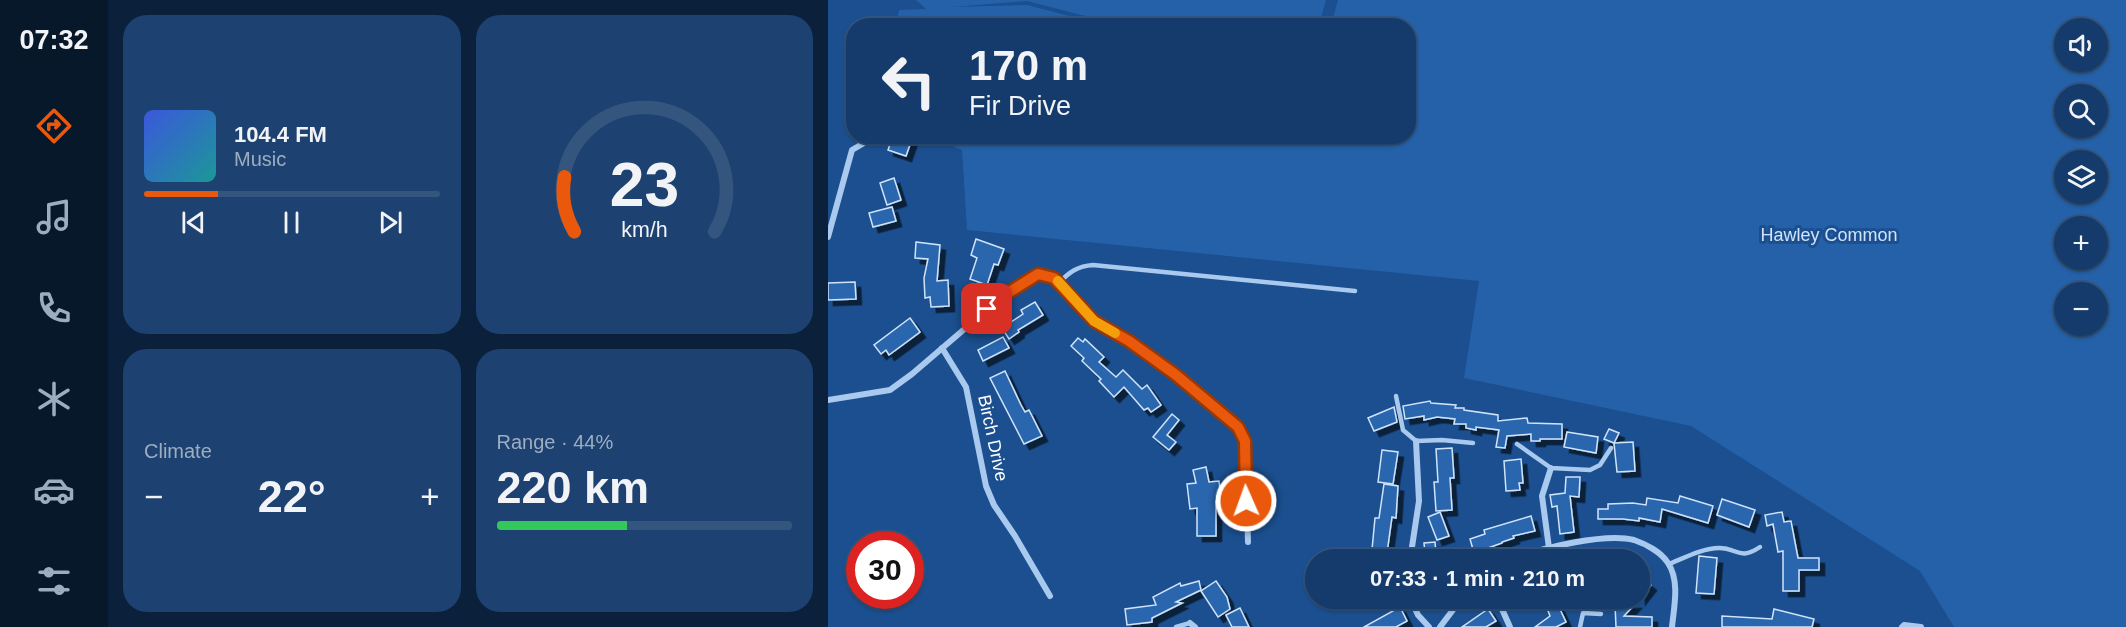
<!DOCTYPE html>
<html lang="en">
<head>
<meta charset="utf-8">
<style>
	:root { --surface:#143b6b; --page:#1d4271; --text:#f1f3f6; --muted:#9dadc1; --line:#33557e; --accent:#ea580c }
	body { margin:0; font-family:Arial,sans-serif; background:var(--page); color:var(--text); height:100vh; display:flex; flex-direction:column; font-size:22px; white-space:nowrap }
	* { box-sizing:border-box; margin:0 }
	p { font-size:20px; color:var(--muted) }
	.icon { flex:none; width:33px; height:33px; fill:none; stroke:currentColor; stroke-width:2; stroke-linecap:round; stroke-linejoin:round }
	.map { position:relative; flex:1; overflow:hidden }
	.details { display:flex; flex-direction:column; gap:15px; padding:15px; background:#0b203b; width:720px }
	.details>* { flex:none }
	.hud { position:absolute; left:18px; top:18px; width:570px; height:126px; border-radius:24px; box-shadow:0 2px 4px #0004,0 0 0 2px var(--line); background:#143b6b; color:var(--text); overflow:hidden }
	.fabs { position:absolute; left:1226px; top:18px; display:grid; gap:12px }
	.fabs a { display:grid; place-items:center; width:54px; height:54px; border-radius:50%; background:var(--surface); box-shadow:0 2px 4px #0004,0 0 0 2px var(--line); font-size:30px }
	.speed { position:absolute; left:18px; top:531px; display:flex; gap:12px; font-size:30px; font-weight:700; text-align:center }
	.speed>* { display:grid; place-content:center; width:78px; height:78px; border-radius:50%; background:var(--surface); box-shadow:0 2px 4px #0004,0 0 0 2px var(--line); line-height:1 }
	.speed .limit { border:9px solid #d22; background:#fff; color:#111 }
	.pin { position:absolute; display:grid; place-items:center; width:51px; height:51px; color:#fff; margin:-26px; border-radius:12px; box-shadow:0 3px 9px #0006 }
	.me { position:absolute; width:66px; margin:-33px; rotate:358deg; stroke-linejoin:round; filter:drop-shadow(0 0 4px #0008) }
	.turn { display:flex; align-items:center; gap:21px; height:126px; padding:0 24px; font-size:27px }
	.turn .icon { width:78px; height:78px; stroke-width:2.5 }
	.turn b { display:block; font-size:42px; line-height:51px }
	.big { font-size:45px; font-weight:700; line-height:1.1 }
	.details .tile { flex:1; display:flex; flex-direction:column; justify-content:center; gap:9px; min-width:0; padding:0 21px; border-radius:24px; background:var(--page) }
	.details .dial { align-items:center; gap:0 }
	.dial svg { height:156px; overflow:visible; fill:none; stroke:var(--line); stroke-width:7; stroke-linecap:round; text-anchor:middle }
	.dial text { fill:var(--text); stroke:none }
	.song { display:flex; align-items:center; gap:18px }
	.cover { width:72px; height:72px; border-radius:9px; background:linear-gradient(135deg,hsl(230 70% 55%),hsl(180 70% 35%)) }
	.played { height:6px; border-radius:3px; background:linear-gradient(90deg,var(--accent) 25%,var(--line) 25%) }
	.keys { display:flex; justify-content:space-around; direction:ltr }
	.heat { display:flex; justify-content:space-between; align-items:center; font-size:33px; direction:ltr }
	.charge { height:9px; border-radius:4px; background:linear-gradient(90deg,#34c759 44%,var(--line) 0) }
	.details .tiles { flex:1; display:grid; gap:15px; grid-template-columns:repeat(2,1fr) }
	.trip { position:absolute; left:477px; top:549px; width:345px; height:60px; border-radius:30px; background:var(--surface); box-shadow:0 2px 4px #0004,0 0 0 2px var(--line); font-weight:700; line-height:60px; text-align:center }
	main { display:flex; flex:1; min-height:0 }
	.menu { display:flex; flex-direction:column; width:108px; justify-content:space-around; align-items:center; background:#08182b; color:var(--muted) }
	.menu .icon { width:42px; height:42px }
	.menu .active { color:var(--accent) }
	.menu b { font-size:27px; color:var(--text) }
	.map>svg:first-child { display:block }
	.green { fill:#2461a8; fill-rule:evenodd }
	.building { fill:#2a66ad; stroke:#cfe3fa; stroke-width:1.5; filter:url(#shadow) }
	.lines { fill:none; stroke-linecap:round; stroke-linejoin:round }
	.lane { stroke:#a9c9ee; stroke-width:4.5 }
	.street { stroke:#a9c9ee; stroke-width:6 }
	.route-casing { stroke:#983908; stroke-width:15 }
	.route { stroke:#ea580c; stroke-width:10 }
	.slow { stroke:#f59e0b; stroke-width:10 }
	.labels { text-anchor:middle; stroke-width:6; stroke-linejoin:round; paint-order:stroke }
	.park-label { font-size:18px; fill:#cfe3fa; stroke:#1b4f8f }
	.street-label { font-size:18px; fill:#fff; stroke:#1b4f8f }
</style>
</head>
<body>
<main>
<nav class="menu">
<b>07:32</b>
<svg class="icon active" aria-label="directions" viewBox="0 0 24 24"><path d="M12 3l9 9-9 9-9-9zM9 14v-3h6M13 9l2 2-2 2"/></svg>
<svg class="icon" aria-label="music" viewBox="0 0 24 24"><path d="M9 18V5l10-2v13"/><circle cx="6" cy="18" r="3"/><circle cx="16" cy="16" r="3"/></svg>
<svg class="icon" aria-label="phone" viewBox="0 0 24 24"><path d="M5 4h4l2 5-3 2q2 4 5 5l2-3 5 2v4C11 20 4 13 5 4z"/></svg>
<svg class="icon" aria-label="climate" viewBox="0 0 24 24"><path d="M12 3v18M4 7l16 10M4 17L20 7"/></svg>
<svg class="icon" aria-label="car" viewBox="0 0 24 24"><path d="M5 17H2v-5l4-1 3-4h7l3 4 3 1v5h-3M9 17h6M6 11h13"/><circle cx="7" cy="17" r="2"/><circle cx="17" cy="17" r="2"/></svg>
<svg class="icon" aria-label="filters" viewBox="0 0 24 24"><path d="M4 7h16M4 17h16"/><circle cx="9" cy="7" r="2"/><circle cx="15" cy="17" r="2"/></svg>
</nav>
<section class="details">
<div class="tiles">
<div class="tile">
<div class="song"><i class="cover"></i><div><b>104.4 FM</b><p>Music</p></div></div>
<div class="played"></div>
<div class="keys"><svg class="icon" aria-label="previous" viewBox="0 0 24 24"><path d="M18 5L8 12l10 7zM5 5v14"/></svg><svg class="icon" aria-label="pause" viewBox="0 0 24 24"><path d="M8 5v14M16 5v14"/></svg><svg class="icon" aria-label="next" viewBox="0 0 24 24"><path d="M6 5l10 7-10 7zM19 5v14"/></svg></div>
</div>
<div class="tile dial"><svg viewBox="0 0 100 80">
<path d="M14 69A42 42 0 1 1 86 69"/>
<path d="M14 69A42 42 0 0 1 9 41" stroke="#ea580c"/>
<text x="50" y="56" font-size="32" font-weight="700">23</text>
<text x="50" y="72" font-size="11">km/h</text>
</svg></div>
<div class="tile"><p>Climate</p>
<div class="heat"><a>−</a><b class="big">22°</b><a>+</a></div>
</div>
<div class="tile"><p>Range · 44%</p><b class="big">220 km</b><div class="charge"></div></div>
</div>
</section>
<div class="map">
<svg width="1298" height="627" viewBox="0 0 1298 627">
	<defs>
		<filter id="shadow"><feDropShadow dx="5.5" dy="5.5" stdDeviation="0" flood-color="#0009"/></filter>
	</defs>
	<rect width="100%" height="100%" fill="#1b4f8f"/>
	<g class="green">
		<path d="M88,0h410l-7,25h-199l-93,-24 -75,6 75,-2 77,20h-208l3,-15 27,-1z"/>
		<path d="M510,0h788v627h-172l-34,-56 -229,-145 -227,-48 15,-97 -512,-51 -5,-80 -31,-13 477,-1v-110l-77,-1zM1236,28h33v34h-33zM1236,94h33v34h-33zM1236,160h33v34h-33zM1236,226h33v34h-33zM1236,292h33v34h-33z"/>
	</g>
	<g class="building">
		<path d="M65,136h20l-7,20 -18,-6z"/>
		<path d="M66,178l7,22 -14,5 -7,-22z"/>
		<path d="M64,207l4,14 -23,6 -4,-14z"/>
		<path d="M148,239l28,10 -6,16 -4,-1 -7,21 -17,-6 7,-21 -6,-3z"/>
		<path d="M88,242l24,3 -3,36 11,-1 1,26 -18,1 -1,-10 -5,1 -1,-20 4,-19 -13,-1z"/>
		<path d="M27,282l1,17 -28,1v-17z"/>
		<path d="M207,302l8,13 -25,15 1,2 -10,7 -7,-11 21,-14 -2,-4z"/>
		<path d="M82,318l10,14 -31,23 -3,-5 -5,4 -7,-9z"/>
		<path d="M175,337l6,11 -26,13 -5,-11z"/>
		<path d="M250,338l5,4 2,-3 19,18 -5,5 17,15 7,-7 19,19 5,-4 14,20 -10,7 -3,-4 -4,2 -20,-23 -10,10 -15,-16 2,-2 -19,-18 2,-3 -13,-12z"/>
		<path d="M177,371l16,34 4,7 4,-2 13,26 -18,8 -34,-66z"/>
		<path d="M602,401l1,2 25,2 -1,3h9v2l34,5v6l29,-3 1,5 34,1v15h-22v2h-9v-7l-24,2 -2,12 -9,-1 3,-17 -23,-3v3l-10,-2v-4h-12l1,-5 -18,-2 -13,3v-4l-19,3 -2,-13z"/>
		<path d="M566,407l3,15 -23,9 -6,-13z"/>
		<path d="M344,414l7,6 -12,15 9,7 -7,8 -16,-13z"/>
		<path d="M781,429l10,4 -5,10 -10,-4z"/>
		<path d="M739,432l31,5 -2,16 -32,-6z"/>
		<path d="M805,442l2,29 -18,1 -3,-29z"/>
		<path d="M624,448l2,30h-4l2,32 -16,1 -2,-29h4l-2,-33z"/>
		<path d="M554,450l16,2 -5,32 -15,-2z"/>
		<path d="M693,459l2,24h-4l1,7 -14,1 -2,-30z"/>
		<path d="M378,467l3,15 10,-1 2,20h-5v35h-19v-28l-7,1 -3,-25 9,-1 -3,-13z"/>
		<path d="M738,477h14l-1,20 -9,-1 4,36 -14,2 -3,-28 -5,1 -2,-12 15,-2z"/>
		<path d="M556,484l14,2 -2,32 -4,-1 -6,43h-15l4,-42h4z"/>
		<path d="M852,496l33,10 -5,17 -46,-14 -2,13 -21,-4v3l-16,-2h-25v-10h10v-5l25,-1 13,2 1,-7 31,5z"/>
		<path d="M894,499l33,11 -6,17 -32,-12z"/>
		<path d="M612,512l9,24 -12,4 -9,-23z"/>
		<path d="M954,512l2,10 7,-1 7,37h21v12h-20v21h-16v-40l-5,1 -5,-28 -6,2 -2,-11z"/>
		<path d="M703,516l4,15 -22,5 1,2 -12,4v1l-28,10 -4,-14 15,-5 -1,-4z"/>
		<path d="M607,542l1,12h-11l-1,-11z"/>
		<path d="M871,556l18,2 -3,36 -18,-1z"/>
		<path d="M812,576l11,9 -11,14z"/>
		<path d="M371,581l2,9 -25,12 6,1 -30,15v4l-25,3 -2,-16 31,-4 -3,-8 27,-14 1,3z"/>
		<path d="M388,581l11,16 3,12 -12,8 -17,-26z"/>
		<path d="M729,603l9,19 -10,5h-21l15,-11 -3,-8z"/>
		<path d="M808,603l-12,13 28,1v10h-36l-1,-23z"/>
		<path d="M572,607l7,14 -11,6h-32z"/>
		<path d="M412,608l9,19h-17l-6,-12z"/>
		<path d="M660,609l8,12 -10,6h-24z"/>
		<path d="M946,609l40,10 -2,8h-90v-11l50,3z"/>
	</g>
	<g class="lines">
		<g class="lane">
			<path d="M231,283c10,-11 19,-17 34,-18l262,26"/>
			<path d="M568,396l7,34 13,11 26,-1 31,3"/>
			<path d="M689,444l34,24 39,2 10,-5 11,-17"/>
			<path d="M841,564c15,-6 34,-16 50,-16 19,0 20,13 41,-1"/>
			<path d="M348,627l14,-4"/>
			<path d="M752,627l3,-14 18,1"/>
		</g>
		<g class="street">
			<path d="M0,237l24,-87 24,-14"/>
			<path d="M114,348l24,39 20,99 8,19 21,31 35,60"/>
			<path d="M0,400l62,-10 22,-16 91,-78 35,-22 17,4 39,44 35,19 47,34 62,52 7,14 3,101"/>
			<path d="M721,548l-7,-52 9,-28"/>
			<path d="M582,560l9,-59 -3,-60"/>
			<path d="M687,560c25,-13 92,-27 119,-20 12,4 27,12 34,23 12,18 6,44 4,64"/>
			<path d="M582,598l8,17 11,12"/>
			<path d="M669,598l13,29"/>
			<path d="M362,623l5,4"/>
			<path d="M612,627l22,-29"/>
			<path d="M1074,627l2,-2 17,2"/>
		</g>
	</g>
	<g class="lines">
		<g class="route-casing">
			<path id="route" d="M159,309l16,-13 35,-22 16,4 40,43 35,20 47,34 62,52 7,14 1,60"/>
		</g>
		<use href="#route" class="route"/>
		<path class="slow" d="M230,281l36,40 21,12"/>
	</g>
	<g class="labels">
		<g class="park-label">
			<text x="1001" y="241">Hawley Common</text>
		</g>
		<g class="street-label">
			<text transform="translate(165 438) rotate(78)" y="6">Birch Drive</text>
		</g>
	</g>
</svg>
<div class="fabs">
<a><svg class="icon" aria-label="sound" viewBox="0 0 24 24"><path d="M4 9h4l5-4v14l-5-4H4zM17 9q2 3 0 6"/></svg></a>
<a><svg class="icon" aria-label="search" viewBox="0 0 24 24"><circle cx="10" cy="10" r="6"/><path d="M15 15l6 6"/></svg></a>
<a><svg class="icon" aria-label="layers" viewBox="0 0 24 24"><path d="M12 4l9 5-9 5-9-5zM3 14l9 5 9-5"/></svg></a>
<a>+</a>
<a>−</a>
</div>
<div class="speed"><div class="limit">30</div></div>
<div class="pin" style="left:159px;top:309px;background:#d93025"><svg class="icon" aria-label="arrive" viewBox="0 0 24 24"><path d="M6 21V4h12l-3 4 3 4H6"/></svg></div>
<svg class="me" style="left:418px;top:501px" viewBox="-20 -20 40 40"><circle r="17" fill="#ea580c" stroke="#fff" stroke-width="3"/><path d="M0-11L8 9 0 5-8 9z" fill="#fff"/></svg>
<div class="trip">07:33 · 1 min · 210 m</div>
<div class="hud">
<div class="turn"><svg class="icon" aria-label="left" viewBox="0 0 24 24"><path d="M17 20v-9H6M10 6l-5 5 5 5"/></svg><div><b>170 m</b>Fir Drive</div></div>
</div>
</div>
</main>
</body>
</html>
